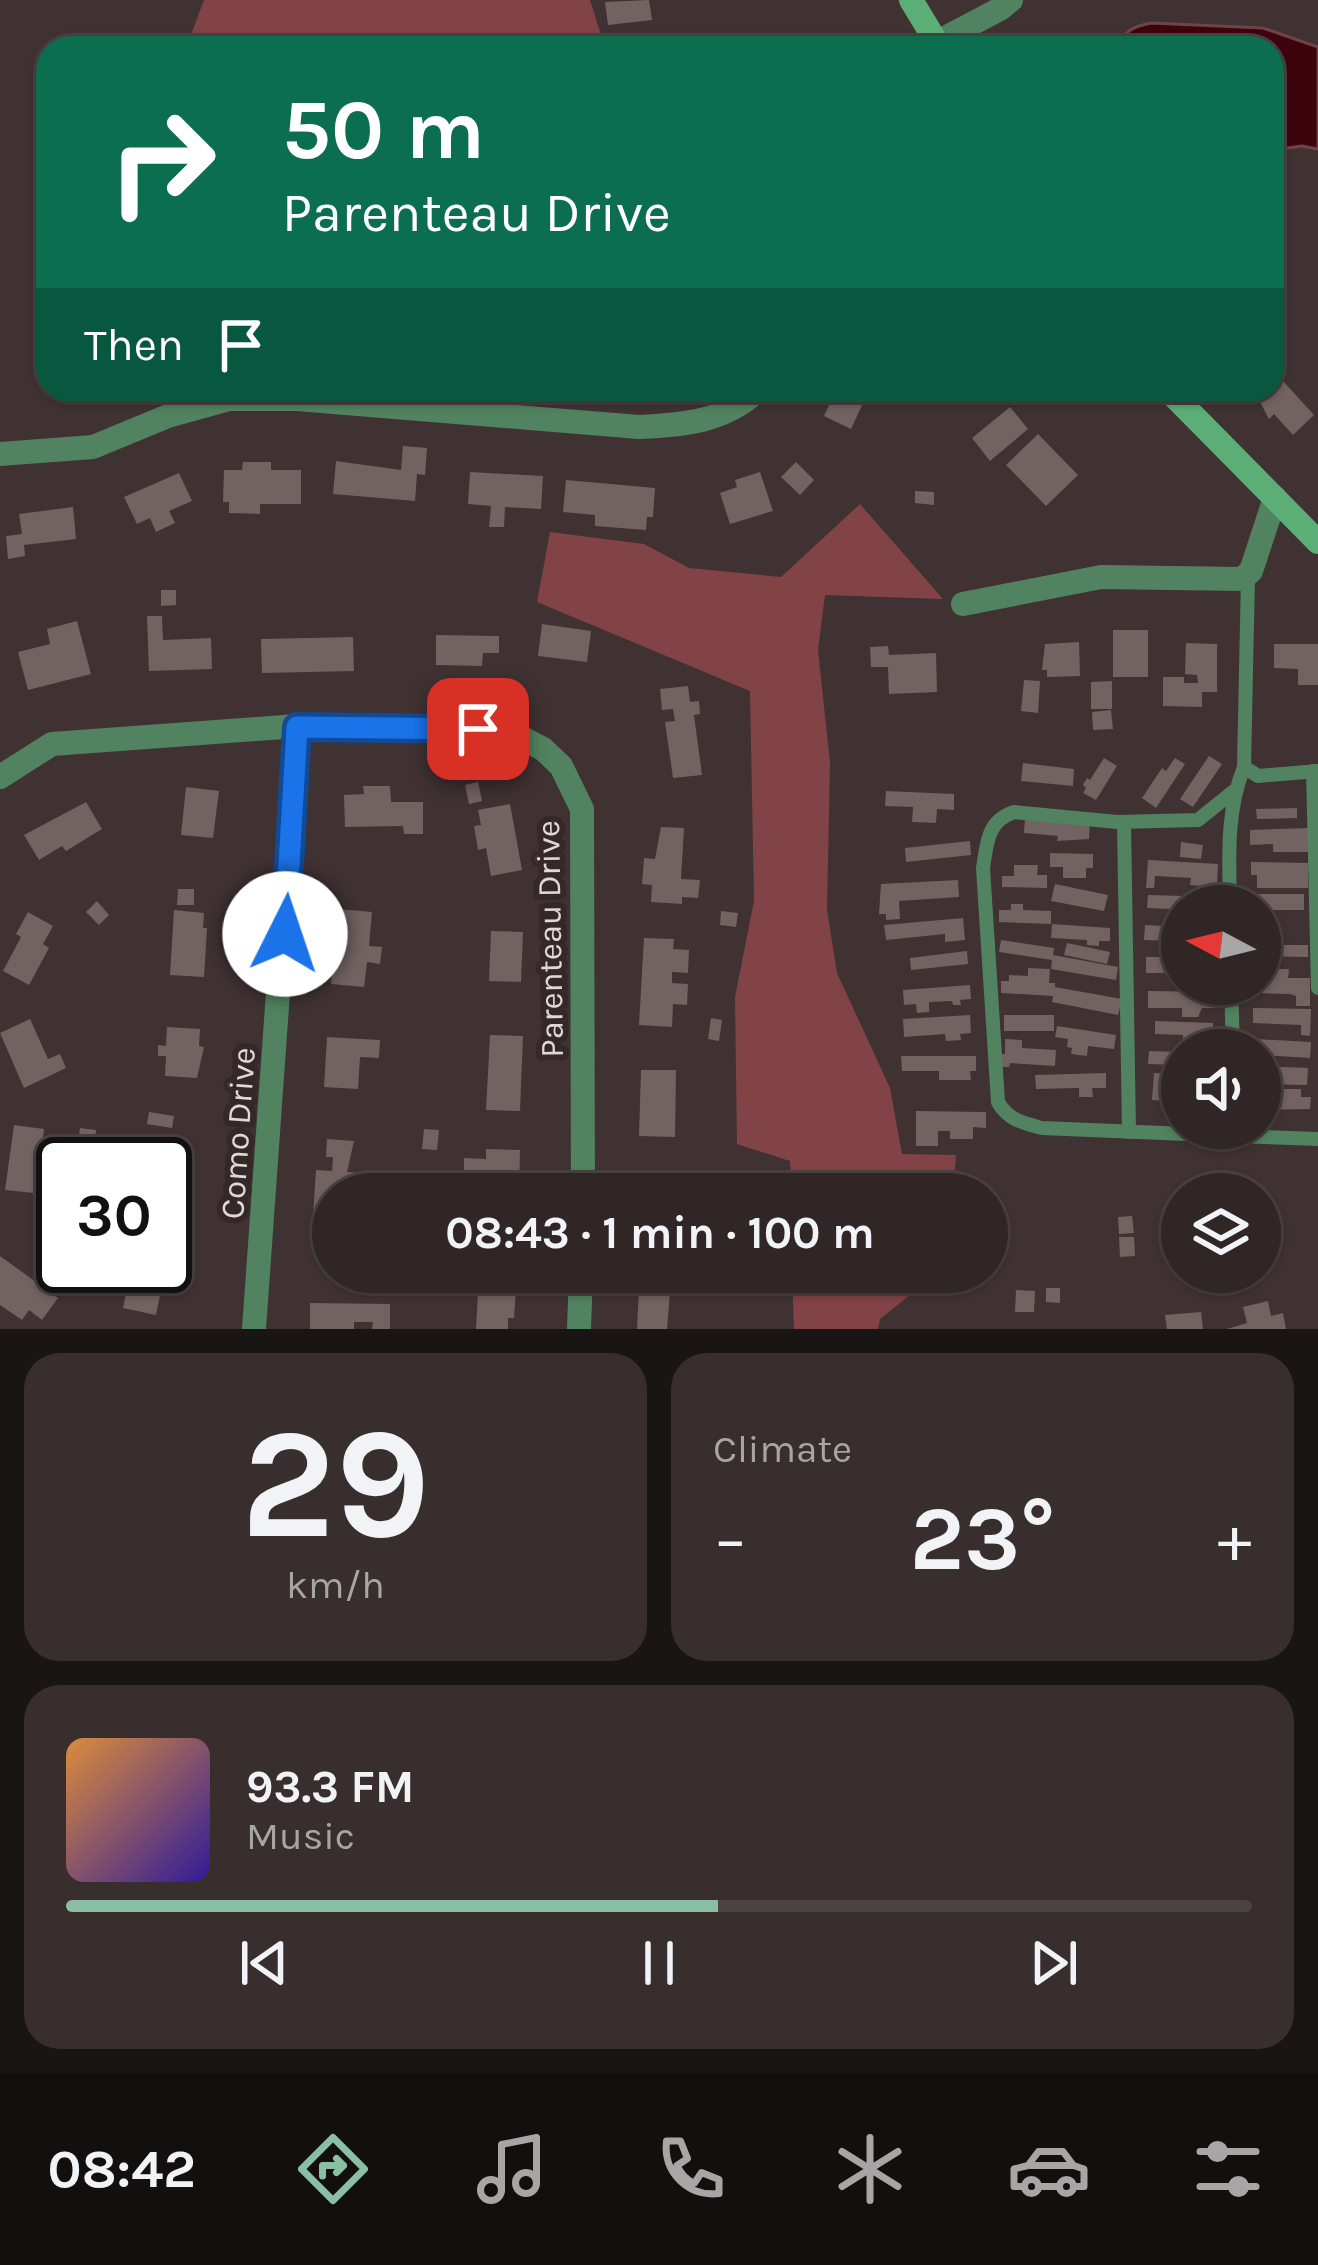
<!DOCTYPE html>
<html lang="en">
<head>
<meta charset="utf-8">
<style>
	:root { --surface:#302626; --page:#382e2e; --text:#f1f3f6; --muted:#a8a5a7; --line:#4b4343; --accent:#8abfa5 }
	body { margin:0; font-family:Karla,sans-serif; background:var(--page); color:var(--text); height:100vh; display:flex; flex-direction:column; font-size:45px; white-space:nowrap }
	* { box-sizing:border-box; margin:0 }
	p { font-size:39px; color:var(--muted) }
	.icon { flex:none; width:66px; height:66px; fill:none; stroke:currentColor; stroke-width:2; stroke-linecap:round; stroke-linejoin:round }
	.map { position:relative; height:1329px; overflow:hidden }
	.drawer { display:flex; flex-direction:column; gap:24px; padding:24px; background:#1a1515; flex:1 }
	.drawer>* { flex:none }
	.top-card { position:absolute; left:36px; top:36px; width:1248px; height:366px; border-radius:36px; box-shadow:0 3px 9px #0004,0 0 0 3px var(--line); background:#0b6e4f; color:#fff; overflow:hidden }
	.needle { width:78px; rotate:277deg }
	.controls { position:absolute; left:1161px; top:885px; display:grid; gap:24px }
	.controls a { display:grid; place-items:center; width:120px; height:120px; border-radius:50%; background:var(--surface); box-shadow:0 3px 9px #0004,0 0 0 3px var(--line); font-size:60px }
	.speed { position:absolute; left:36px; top:1137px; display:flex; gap:24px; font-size:60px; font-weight:700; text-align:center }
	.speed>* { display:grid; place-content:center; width:156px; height:156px; border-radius:50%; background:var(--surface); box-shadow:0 3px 9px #0004,0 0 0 3px var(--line); line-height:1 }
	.speed .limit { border:6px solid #111; border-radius:18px; background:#fff; color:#111 }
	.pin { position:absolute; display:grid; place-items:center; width:102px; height:102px; color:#fff; margin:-51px; border-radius:24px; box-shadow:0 6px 18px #0006 }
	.me { position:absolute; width:132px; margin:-66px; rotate:4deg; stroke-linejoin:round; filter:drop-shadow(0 0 9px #0008) }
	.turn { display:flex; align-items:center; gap:42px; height:252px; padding:0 48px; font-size:54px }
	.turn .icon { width:156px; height:156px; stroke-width:2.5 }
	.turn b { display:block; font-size:84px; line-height:102px }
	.then { display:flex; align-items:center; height:114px; padding:0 48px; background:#0003; gap:24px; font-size:45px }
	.big { font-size:90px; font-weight:700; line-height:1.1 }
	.drawer .widget { flex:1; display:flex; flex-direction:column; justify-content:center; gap:18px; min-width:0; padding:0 42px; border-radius:36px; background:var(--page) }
	.drawer .dial { align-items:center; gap:0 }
	.dial b { font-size:156px; line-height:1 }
	.song { display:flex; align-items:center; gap:36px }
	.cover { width:144px; height:144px; border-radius:18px; background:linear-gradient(135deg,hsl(30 70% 55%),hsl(250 70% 35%)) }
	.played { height:12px; border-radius:6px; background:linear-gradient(90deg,var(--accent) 55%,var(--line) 55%) }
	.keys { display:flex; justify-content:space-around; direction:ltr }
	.heat { display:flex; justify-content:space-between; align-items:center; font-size:66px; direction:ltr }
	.drawer .tiles { flex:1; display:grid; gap:24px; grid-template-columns:1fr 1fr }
	.widget:last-child { grid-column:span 2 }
	.trip { position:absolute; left:312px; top:1173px; width:696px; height:120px; border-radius:60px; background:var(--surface); box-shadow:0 3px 9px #0004,0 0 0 3px var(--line); font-weight:700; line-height:120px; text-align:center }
	.menu { display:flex; height:192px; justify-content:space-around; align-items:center; background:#130f0f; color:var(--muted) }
	.menu .icon { width:84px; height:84px }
	.menu .current { color:var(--accent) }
	.menu b { font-size:54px; color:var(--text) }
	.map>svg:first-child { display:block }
	.green { fill:#814346 }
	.water { fill:#3d040d; stroke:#6e444a; stroke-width:3 }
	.building { fill:#726262 }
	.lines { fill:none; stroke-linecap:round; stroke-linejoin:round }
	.lane { stroke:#518360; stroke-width:14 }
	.street { stroke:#518360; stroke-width:24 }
	.secondary { stroke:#5cae77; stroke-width:24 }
	.route-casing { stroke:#114b97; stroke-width:30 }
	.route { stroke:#1a73e8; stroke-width:21 }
	.labels { text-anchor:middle; stroke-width:12; stroke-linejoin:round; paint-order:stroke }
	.street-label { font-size:33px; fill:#e1d8d8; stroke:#352828 }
</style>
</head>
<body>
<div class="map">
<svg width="1318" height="1329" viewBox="0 0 1318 1329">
	<rect width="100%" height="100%" fill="#403232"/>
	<g class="green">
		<path d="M204,0h386l15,48h-419z"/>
		<path d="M860,504l83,95 -118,-4 -7,55 12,113 -3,147 10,63 53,115 12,66 54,1 -3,39h-162l-1,-33 -53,-17 -2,-147 19,-96 -4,-210 -213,-89 13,-70 94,12 45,24 92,9z"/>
		<path d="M792,1272h147l-59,47 -2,10h-84z"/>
	</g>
	<path class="water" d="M1151,23l112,5 55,19v102l-16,-3 -30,4v-102h-152c2,-18 16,-22 31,-25z"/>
	<g class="building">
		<path d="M649,0l3,20 -44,5 -3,-23z"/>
		<path d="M1272,358l7,7 -6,5 41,45 -21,20 -19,-21 -5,5 -11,-21 14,-8z"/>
		<path d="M836,390h33l-18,39 -27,-13z"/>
		<path d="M1010,407l18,22 -38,32 -18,-23z"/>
		<path d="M1038,434l40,41 -32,31 -40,-41z"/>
		<path d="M403,446l24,2 -2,27 -8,-1 -2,27 -82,-7 3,-33 65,9z"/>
		<path d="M243,462h28v8h30v34h-41v10l-31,-1v-11h-6l1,-32h18z"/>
		<path d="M796,462l18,18 -14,15 -19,-18z"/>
		<path d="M470,472l73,4 -2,33 -36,-2 -1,20h-15l2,-21 -23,-2z"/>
		<path d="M760,472l13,39 -43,13 -10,-31 17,-6 -2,-7z"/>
		<path d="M179,473l13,28 -23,10 6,12 -19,9 -6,-14 -13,6 -13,-27z"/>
		<path d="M566,480l89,8 -2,29h-6l-1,13 -51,-4v-11l-32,-3z"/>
		<path d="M915,491l19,1v13l-19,-2z"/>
		<path d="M73,507l3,32 -52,6 1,11 -17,3 -2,-23 16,-2 -3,-20z"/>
		<path d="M161,590h15v15l-15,1z"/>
		<path d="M147,616h15l1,24 48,-2 1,31 -63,2z"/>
		<path d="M77,621l14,53 -63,16 -10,-38 32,-8 -3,-15z"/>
		<path d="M542,624l49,7 -4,31 -49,-6z"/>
		<rect x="1113" y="630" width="35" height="47"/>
		<path d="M436,635l63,1v17h-16l-1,13 -46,-1z"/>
		<path d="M353,637l1,34 -92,2 -1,-34z"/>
		<path d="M1079,642l1,34 -33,1v-7h-5l3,-26z"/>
		<path d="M1186,643l31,1v48h-15v15l-39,-1v-29h21v6h14l-1,-8 -12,-1z"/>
		<path d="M1274,644h44v41h-20v-16l-24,-1z"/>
		<path d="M888,646l1,9 47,-2 1,39 -48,2 -1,-27h-17l-1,-20z"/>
		<path d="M1024,680l16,1 -2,32 -17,-2z"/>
		<path d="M1112,681v28h-21v-27z"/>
		<path d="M688,686l2,16 9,-1 1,13 -6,1 8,60 -29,3 -8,-56 10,-1 -2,-12 -11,1 -2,-21z"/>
		<path d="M1111,710l2,19 -20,1 -1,-18z"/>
		<path d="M1209,756l13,8 -29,43 -13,-8z"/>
		<path d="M1104,758l13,8 -21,34 -13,-7 3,-5 -3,-3 4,-7 3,2z"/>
		<path d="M1175,758l10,6 -29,44 -14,-10 20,-30 4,3z"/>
		<path d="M1023,763l51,6 -1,17 -52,-5z"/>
		<path d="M478,782l4,19 -13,3 -4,-19z"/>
		<path d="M363,786h27l1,16h32v32h-19l-1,-8 -58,1 -1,-32 20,-1z"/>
		<path d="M186,787l33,4 -6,47 -32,-3z"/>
		<path d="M886,791l68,3v16l-17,-1 -1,14 -24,-1 1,-15 -28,-1z"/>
		<path d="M86,802l16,27 -36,22 -4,-5 -23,14 -15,-25z"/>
		<path d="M510,804l12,66 -31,6 -5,-28 -8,2 -4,-24 7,-1 -3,-15z"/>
		<path d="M1297,808v10l-40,1 -1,-10z"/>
		<path d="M1025,818l65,5 -1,16 -32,2 1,-5 -34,-3z"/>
		<path d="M661,827l23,1 -3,51 19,1 -2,18 -16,-1v7l-31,-2 1,-17 -10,-1 2,-26 11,1z"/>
		<path d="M1308,828l1,24h-36v-8l-23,1v-15z"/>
		<path d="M970,841l1,14 -65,7 -1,-14z"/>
		<path d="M1181,842l22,3 -2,14 -21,-2z"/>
		<path d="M1050,853l43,1v14h-7v10h-23v-11h-13z"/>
		<path d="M1148,860l70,4 -1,23 -27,-2 1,-7 -36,-2 -1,12h-8z"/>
		<path d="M1251,862l57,1v25h-51v-13h-6z"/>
		<path d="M1014,865h24l-1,10h10v13l-45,-1v-11h12z"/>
		<path d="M958,880l1,17 -60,4 1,18 -14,1v-6h-7l2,-30z"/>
		<path d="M1055,884l53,11 -4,16 -53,-10z"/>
		<path d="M178,889h16v16h-17z"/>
		<path d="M1256,894h48v16h-44v-4h-4z"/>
		<path d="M1148,895l68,2v9h-34v11h-12v-8l-23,-1z"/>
		<path d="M97,901l12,14 -10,10 -13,-13z"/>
		<path d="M1011,904h12v6l28,1v13l-52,-2v-12h12z"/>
		<path d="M338,909l34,3 -3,34 13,1 -2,17 -13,-2 -3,25 -33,-3z"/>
		<path d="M174,910l30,3 -1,15h4l-3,49 -34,-2z"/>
		<path d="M721,911l17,2 -2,14 -16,-2z"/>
		<path d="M28,912l25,14 -10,18 6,4 -20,37 -26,-14 18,-34 -5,-3z"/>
		<path d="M963,918l2,22 -20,2v-8l-59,6 -2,-15z"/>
		<path d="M1052,924l58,4v13h-11v5l-12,-1v-5l-36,-2z"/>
		<path d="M1145,925l37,2v14l-38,-1z"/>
		<path d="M491,931l32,1 -2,50 -32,-1z"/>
		<path d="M1262,934l21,1v10h25v12l-48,-1z"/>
		<path d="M644,938l30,1 -1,10 16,1 -1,23 -16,-1v11l16,1 -1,21 -14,-1 -1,23 -33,-2z"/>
		<path d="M1001,940l53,8 -1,7 65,12 -2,13 -65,-11 1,-9 -53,-8z"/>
		<path d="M1067,943l43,9 -3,12 -43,-9z"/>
		<path d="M967,951l1,13 -57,6 -1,-12z"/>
		<rect x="1146" y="957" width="36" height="16"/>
		<path d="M1028,968l22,1 -1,14h6v4l67,12 -4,16 -66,-13 1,-6 -52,-3v-12h8v-6l19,1z"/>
		<path d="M1260,969h29l-1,9h22v28h-14v-10l-6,-2 -37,-1v-9h7z"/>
		<path d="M970,985l1,14 -11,1 1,5h-8l-1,-4 -23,1v10l-12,1 -1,-9 -12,1 -1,-15z"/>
		<path d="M1148,991l69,1 1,16h-16l-4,9h-16v-9h-34z"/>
		<path d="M1253,1008l58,1 -1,27 -9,-1v-10l-48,-2z"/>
		<path d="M970,1015l1,18 -11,1 1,6 -15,1 -1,-7 -41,3 -1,-18z"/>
		<rect x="1004" y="1015" width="50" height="16"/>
		<path d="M711,1018l11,2 -3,21 -11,-2z"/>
		<path d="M30,1019l18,40 12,-5 6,14 -42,20 -24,-55z"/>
		<path d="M1155,1021l58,2v14h-7l-1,8 -22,-1v-9l-28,-1z"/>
		<path d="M1057,1026l59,9 -2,14 -26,-3 -1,10 -16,-2 1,-6 -5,-1 1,-8 -13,-2z"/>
		<path d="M167,1027l33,2 -1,17 5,1 -7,31 -32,-2 1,-20h-8v-11l8,1z"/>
		<path d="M490,1035l33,1 -3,75 -34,-1z"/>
		<path d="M327,1037l53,3 -1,18 -19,-1 -2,32 -34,-2z"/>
		<path d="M1005,1039l17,1v8l34,2 -1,16 -45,-3 -1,4h-11l1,-13h6z"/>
		<path d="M1255,1039l56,3 -1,16 -50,-3v-5h-6z"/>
		<path d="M1149,1051l33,1v24h-6v-11l-28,-1z"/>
		<path d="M901,1056h75v15h-6l1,9h-32v-9h-37z"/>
		<path d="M1260,1066l48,2 -1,17 -47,-1z"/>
		<path d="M641,1070h35l-1,67 -36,-1z"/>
		<path d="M1106,1073v15h-14l1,9h-14v-9l-43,1 -1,-14z"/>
		<path d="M1154,1073l13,1v11l15,1v16l-30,-2z"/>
		<path d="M1264,1089h37v8h10l-1,12 -50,1z"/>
		<path d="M916,1111l70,1v16l-13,-1v12h-23v-8h-12v15h-22z"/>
		<path d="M149,1112l25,4 -2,12 -25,-4z"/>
		<path d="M14,1125l30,4 -3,30 22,3v18l-18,-3 -2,17 -38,-4z"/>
		<path d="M80,1128l16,2 -1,14 -17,-3z"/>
		<path d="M424,1129l15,1 -2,20 -15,-1z"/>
		<path d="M327,1139l27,2 -7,31 21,1 -1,21h-34v23l-20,-1 3,-46 16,1 1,-14h-7z"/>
		<path d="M486,1149l34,1 -1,44h-34v-22l-21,-1v-13l22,1z"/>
		<path d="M168,1152l23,2 -5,59 -21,-2v-47h-27l1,-11 29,3z"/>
		<path d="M639,1173l32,1 -1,20h-26l-5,-4z"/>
		<path d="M1132,1216l2,17 -15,1 -1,-17z"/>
		<path d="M1119,1237h15l1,19 -15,1z"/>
		<path d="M0,1256l58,42 -16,22 -13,-10 -7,10 -22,-15z"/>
		<path d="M132,1266l33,4 -9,45 -33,-7z"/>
		<path d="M463,1272l47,2 -1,15 7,1 -2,28h-6v11h-32l2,-36 -16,-1z"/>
		<path d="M1046,1288h14v15l-14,-1z"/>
		<path d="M639,1289l31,2 -3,38h-30z"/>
		<path d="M1016,1290l19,1 -1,21h-19z"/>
		<path d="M1268,1301l3,15 12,-3 3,16h-59l20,-6 -4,-16z"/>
		<path d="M310,1303l80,1v25h-18l1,-7h-19v7h-44z"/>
		<path d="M1201,1312l2,17h-36l-2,-14z"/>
	</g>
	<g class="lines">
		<g class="lane">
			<path d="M1248,576l-4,191 14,9 60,-5"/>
			<path d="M1313,771l5,217"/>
			<path d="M1234,791l-36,29 -81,2 -103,-10c-27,9 -27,31 -31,56l15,234c10,18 25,21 44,26l192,8"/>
			<path d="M1124,822l5,310"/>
			<path d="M1230,906c-1,-48 -4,-94 14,-139"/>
			<path d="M1231,984l2,66"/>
			<path d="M1234,1128v8l84,3"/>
		</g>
		<g class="street">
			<path d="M926,48l74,-39 11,-9"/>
			<path d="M0,454l93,-7 75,-31 61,-17h68l342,28c45,-2 85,-5 119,-37"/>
			<path d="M963,604l138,-27 141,2 9,-8 24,-73"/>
			<path d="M0,777l52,-33 245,-18 182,3 43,9 21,11 18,17 21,43 1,385"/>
			<path d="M254,1329l43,-603"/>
			<path d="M579,1329l2,-57"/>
		</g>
		<g class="secondary">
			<path d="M911,0l29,48"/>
			<path d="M1168,390l150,152"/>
		</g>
	</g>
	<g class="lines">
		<g class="route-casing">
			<path id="route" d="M285,934l12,-207 181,2"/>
		</g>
		<use href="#route" class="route"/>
	</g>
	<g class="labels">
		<g class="street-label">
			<text transform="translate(549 939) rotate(-91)" y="12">Parenteau Drive</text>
			<text transform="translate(237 1133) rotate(-86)" y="12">Como Drive</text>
		</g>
	</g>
</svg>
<div class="controls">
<a><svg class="needle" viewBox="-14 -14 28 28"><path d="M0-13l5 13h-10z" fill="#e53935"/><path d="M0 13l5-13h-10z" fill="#a8a5a7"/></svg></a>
<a><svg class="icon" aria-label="sound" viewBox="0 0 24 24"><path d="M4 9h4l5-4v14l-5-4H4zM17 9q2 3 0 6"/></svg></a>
<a><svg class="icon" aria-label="layers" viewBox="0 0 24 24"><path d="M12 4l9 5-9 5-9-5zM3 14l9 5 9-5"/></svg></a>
</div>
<div class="speed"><div class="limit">30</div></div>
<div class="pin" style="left:478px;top:729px;background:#d93025"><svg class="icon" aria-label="arrive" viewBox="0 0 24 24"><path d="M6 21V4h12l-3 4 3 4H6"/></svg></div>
<svg class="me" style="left:285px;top:934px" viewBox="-20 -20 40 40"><circle r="19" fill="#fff"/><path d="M0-13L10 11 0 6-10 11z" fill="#1a73e8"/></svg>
<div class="trip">08:43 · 1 min · 100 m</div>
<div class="top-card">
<div class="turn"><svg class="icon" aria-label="right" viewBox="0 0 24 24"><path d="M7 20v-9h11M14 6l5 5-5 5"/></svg><div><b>50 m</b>Parenteau Drive</div></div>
<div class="then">Then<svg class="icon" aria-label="arrive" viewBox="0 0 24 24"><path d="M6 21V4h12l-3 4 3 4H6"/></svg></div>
</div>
</div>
<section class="drawer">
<div class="tiles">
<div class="widget dial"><b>29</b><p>km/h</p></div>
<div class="widget"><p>Climate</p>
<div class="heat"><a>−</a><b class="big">23°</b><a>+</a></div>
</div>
<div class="widget">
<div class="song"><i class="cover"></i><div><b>93.3 FM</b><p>Music</p></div></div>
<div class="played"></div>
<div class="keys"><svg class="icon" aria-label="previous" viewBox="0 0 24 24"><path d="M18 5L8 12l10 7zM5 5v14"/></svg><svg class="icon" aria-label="pause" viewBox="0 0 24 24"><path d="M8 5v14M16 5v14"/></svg><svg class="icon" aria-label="next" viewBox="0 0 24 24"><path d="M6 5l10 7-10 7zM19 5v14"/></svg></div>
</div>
</div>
</section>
<nav class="menu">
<b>08:42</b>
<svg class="icon current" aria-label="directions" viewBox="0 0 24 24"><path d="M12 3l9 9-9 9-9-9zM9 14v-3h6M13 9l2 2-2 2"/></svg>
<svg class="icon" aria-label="music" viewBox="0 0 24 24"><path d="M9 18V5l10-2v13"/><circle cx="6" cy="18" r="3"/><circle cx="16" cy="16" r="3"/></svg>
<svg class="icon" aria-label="phone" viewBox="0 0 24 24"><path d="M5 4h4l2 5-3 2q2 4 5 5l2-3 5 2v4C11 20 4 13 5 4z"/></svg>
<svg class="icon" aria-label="climate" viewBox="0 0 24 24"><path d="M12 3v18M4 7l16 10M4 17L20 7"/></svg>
<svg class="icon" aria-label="car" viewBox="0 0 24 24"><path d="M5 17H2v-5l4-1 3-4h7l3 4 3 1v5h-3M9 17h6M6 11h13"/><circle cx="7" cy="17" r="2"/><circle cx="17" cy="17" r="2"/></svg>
<svg class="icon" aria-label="filters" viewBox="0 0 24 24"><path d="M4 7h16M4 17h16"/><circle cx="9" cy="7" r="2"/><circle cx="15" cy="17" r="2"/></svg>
</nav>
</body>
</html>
